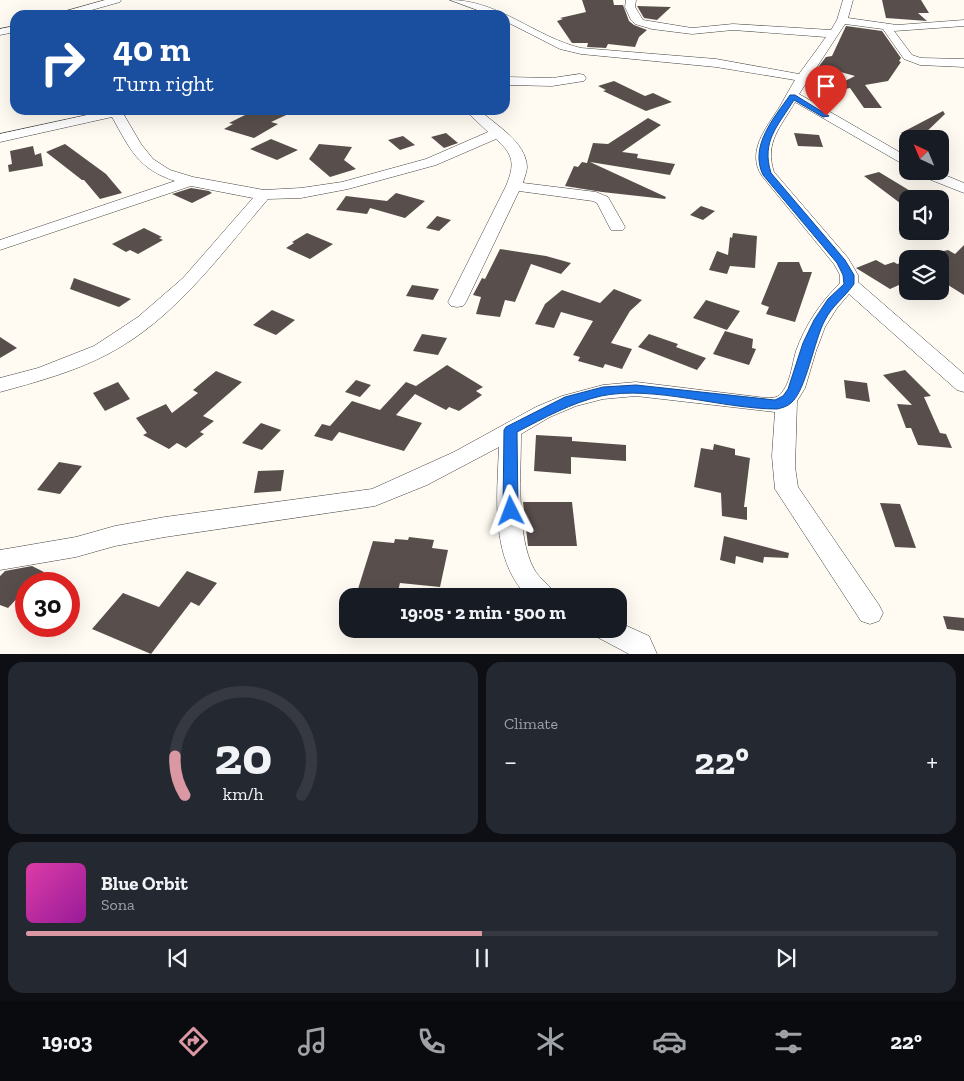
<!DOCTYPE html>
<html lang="en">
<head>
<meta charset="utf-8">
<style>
	:root { --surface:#171b24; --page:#242831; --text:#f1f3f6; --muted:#9ea1a6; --line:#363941; --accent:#da98a3 }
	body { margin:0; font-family:"Zilla Slab",serif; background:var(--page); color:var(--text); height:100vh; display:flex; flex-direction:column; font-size:19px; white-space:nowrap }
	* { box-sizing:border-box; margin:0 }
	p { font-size:16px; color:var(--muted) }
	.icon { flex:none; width:28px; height:28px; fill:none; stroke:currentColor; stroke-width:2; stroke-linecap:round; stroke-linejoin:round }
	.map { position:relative; height:654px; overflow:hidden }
	.sheet { display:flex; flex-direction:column; gap:8px; padding:8px; background:#0d0f14; flex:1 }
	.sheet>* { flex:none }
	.top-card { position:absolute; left:10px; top:10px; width:500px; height:105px; border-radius:15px; box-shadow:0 5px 20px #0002; background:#1a4fa0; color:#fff; overflow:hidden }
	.needle { width:32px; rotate:316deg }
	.fabs { position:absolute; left:899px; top:130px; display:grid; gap:10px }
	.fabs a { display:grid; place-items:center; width:50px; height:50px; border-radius:10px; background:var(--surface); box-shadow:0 5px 20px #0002; font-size:25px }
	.speed { position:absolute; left:15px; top:572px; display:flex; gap:10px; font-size:25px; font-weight:700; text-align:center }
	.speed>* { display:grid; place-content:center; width:65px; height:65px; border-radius:50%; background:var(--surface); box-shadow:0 5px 20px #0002; line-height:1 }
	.speed .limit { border:8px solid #d22; background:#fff; color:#111 }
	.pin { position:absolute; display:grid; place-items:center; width:42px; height:42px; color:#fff; margin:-51px -21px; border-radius:50% 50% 50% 0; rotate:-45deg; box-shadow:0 0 5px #0007 }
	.pin .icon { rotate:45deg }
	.me { position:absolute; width:55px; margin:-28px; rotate:357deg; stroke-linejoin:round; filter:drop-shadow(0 0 4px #0008) }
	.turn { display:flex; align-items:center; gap:18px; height:105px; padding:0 20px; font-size:22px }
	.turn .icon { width:65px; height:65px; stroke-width:2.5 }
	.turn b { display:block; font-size:35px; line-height:42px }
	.big { font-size:38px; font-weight:700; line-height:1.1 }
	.sheet .card { flex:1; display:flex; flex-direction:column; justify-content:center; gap:8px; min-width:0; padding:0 18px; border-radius:15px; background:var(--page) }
	.sheet .dial { align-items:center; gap:0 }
	.dial svg { height:130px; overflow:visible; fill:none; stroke:var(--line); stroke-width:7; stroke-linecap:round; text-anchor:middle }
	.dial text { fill:var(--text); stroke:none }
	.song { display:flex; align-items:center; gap:15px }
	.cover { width:60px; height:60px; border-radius:8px; background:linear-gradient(135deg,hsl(320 70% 55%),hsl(300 70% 35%)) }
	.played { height:5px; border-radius:2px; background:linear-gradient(90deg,var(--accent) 50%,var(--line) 50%) }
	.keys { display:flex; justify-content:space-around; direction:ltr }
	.heat { display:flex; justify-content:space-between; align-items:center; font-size:28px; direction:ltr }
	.sheet .tiles { flex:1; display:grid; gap:8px; grid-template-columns:1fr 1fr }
	.card:last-child { grid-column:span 2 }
	.trip { position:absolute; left:339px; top:588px; width:288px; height:50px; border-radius:15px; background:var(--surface); box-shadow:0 5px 20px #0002; font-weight:700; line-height:50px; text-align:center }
	.dock { display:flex; height:80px; justify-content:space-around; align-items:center; background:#090b0e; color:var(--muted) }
	.dock .icon { width:35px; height:35px }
	.dock .on { color:var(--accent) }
	.dock b { font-size:22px; color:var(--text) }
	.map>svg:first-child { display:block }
	.building { fill:#584f4c }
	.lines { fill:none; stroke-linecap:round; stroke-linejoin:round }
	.minor-casing { stroke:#424242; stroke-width:1 }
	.minor { fill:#fff; fill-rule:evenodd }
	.route { fill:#1a73e8; stroke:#114b97 }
</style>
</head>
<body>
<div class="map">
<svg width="964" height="654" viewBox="0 0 964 654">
	<rect width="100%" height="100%" fill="#fffbf2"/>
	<g class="building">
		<path d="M582,0h31l1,5h9l6,16 5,4 13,5 -8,7 -4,10 -27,-3 -2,4 -19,-1 1,-4h-16l-15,-22 6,-2 -3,-1 26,-6z"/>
		<path d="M882,0h39l8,13h-11l9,8 -41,-3z"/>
		<path d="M637,6l34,1 -14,13 -13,-2z"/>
		<path d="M846,26l36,5 19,27 -2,3 2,1 -13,19 -23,4 17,23h-18l-14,-20 -15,3 -2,-4 22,-11 -36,-10 7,-9 6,-1z"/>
		<path d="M614,81l31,15 8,-3 19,9 -26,9 -43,-20 3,-1 -8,-4z"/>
		<path d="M255,110h42l-26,12 7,2 -24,14 -30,-9 9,-5 -4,-1z"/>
		<path d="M943,111l2,3 -25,24 -19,-5z"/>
		<path d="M648,118l13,7 -39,27 16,2 -1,4 38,6 -5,11 -80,-13 76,35 -1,2 -63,-7 -37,-6 9,-20 4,1 4,-5 5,1 6,-20 15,1z"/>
		<path d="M446,133l12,10 -14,5 -13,-11z"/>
		<path d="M794,133l25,2 4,12 -25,-1z"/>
		<path d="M403,136l12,9 -15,5 -12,-10z"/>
		<path d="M271,139l27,11 -21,10 -27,-11z"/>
		<path d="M65,144l41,30 16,19 -22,6 -16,-19h-2l-36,-28z"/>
		<path d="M319,144l33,3 -8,13 12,9 -26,8 -21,-18z"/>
		<path d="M33,146l2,9 6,-2 2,13 -34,6 -1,-7 4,-1 -2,-13z"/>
		<path d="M879,172l33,20 -5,1 1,16 -44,-33z"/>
		<path d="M191,188l18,3 3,2 -20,10 -20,-9z"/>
		<path d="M396,193l29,8 -20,17 -35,-10 -3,6 -31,-4 10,-14 41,5z"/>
		<path d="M701,206l14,5 -12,9 -13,-5z"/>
		<path d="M437,216l14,4 -12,11 -13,-3z"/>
		<path d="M144,228l18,9 -3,1 4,2 -25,14 -8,-4 -4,2 -14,-8z"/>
		<path d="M307,233l26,11 -23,15 -24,-11 8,-5 -2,-1z"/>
		<path d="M733,233l24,3 -2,32 -25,-2 -3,8 -18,-4 8,-19 11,4 2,-18 2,1z"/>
		<path d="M964,245v50l-24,-15v-28l8,-2 7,4z"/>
		<path d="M500,249l46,7 25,7 -10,11 -30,-10 -16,38 -10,-2 -5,17 -24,-3 5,-17 -8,-2 9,-17 3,1z"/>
		<path d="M876,260l9,5 9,-3 3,2 11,-3v20l-18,8 -34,-21z"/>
		<path d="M778,262h21l4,10h9l-17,50 -29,-8 3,-7 -8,-3z"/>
		<path d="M74,278l57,21 -12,8 -49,-18z"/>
		<path d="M412,285l27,4 -6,11 -27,-4z"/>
		<path d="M614,289l28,11 -12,11 -19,32 21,6 -10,20 -17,-5 -2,4 -25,-7 2,-4 -7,-2 20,-34 -32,-9 -7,16 -19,-4 10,-20 17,-14 38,13z"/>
		<path d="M706,300l34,11 -13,19 -34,-12z"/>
		<path d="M272,310l23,10 -19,15 -23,-10z"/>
		<path d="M725,331l28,8 -1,9 4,1 -7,16 -36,-11z"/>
		<path d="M422,334l25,4 -9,17 -25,-4z"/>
		<path d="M649,334l29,10 -2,3 30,11 -9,12 -59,-23z"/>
		<path d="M0,337l17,11 -17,10z"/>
		<path d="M447,365l36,22 -7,4 6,4 -23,16 -10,-4 -3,3 -31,-16 -19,21 26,8 -18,28 -65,-19 -7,9 -18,-5 8,-12 8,2 22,-25 28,9 26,-28 10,4z"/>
		<path d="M905,370l26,26 -7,1 16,36 6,1 6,14 -34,-3 -7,-17h-5l-9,-24 15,1 -29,-30z"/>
		<path d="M216,371l26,11 -39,34 11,5 -14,11 4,2 -18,14 -9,-5 -8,6 -26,-14 4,-2 -11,-15 30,-14 6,9 26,-20 -5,-3z"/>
		<path d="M356,380l15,5 -11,12 -15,-5z"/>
		<path d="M844,380l23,3 3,19 -24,-4z"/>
		<path d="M118,382l12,17 -25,12 -12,-18z"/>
		<path d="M261,423l20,7 -19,20 -20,-7z"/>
		<path d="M536,435l36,2v4l54,4v16l-55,-4v17l-37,-3z"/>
		<path d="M714,444l21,5v6l15,3 -6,49h3v13l-25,-4 -1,-23 -27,-6 7,-39 12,2z"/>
		<path d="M59,462l23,4 -22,28 -23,-4z"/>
		<path d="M284,470l-3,21 -27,2 4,-22z"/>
		<path d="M523,502h49l5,44h-49z"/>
		<path d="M880,503l20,1 16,44 -21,-1z"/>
		<path d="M724,536l65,17 -1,5 -24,-1 -1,6 -27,-7 -1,8 -15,-4z"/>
		<path d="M409,537l25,3 -2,8 16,2 -8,37 -40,-4 -2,8 -16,-1 -1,2 -23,-3 15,-48 21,2 1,-4 13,1z"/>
		<path d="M32,566l12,6 -12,12h-6v5l-18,19 -8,-3v-29l5,-5z"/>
		<path d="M187,571l30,12 -18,23 -8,-4 -40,52 -59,-25 31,-36 36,14z"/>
		<path d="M943,616l21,2v13l-17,-2z"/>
	</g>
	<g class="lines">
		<g class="minor-casing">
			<g id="minor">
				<path d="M105,0h16l-1,2 -46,13h-16l1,-2z"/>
				<path d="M450,0c49,0 85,37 131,48l135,11 83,15 27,-37 -93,-7 -41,4 -40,-5 -17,-5 -4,-4 -6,-13 1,-7h10l-1,7 8,13 49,8 41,-4 98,6 6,-10 6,-20h10l-5,18 49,7 67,-5v6l-70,5 18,24 9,3 43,1v8l-44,-2 -16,-6 -21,-30 -38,-5 -46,70 109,63v10l-113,-65c-14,25 -31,40 -21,70l74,86 10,17v7l106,92v18l-7,-2 -108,-96 -12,14 -12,19 -9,24 -11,37 -8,13 -2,66 3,20 81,118 4,8 -4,8 -9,3 -9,-3 -86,-132 -3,-33 3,-44 -139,-16 -33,3 -27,7 -26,11 -29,17c0,37 -5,103 13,135 6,11 17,16 22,27h-29c-37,-38 -30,-100 -28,-149l-72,38 -52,21 -210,31 -50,9 -39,11 -76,13v-20l76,-13 39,-11 50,-9 207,-28 82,-37 82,-45 26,-11 41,-11 33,-3 130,16c7,0 13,0 17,-7 8,-11 9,-27 13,-40 9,-26 25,-49 44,-68v-8l-6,-11 -72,-88c-16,-24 4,-48 17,-68 5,-9 10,-18 16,-28l-79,-13 -135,-13 -21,-5 -55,-28v-6h-14z"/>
				<path d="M15,26v6l-15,3v-6z"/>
				<path d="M580,74l4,1 2,3 -2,3 -32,5 -47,-1v-8l47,1z"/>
				<path d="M110,110h24l-1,3 -9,2 17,29 12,15 17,11 23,7 71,13 37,-2 41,-6 84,-23 62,-27 -23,-22h14c17,15 47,32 48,57 0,5 -3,11 -4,16l73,9 12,5 17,30 -2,3h-12l-14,-27 -4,-2 -74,-10 -53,111 -3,4 -6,1 -6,-1 -3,-4 58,-116c9,-22 8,-31 -10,-47l-60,26 -88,24 -47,9 -33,1c-48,56 -93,120 -160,155 -34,18 -72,28 -108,38v-14l38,-10 56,-22 44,-29 45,-39 70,-80 -62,-12 -191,64v-10l175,-59c-37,-12 -45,-32 -63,-64l-112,25v-8z"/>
				<path d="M914,171h21l29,12v10l-48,-19z"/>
				<path d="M618,622l31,14 8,18h-28l-32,-17 -4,-8h25z"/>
			</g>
		</g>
		<use href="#minor" class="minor"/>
	</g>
	<path class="route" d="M790,95h5l34,21 -6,1 -29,-17c-16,26 -33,41 -23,73l74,87 9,15v9c-9,13 -22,22 -29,36 -11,20 -19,71 -34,83 -3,3 -9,5 -14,6 -55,0 -123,-24 -176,-13 -30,7 -57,22 -84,36l1,79 -2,4 -5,1 -5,-1 -3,-4 1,-81 2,-3 59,-30 38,-10 33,-2 139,15 8,-4 5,-7 15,-46 11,-23 14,-21 16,-15 -1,-9 -6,-12 -74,-88c-14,-29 11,-57 27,-80z"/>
</svg>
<div class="fabs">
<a><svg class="needle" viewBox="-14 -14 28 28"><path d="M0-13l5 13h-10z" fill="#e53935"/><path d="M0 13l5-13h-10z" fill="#9ea1a6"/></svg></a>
<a><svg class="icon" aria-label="sound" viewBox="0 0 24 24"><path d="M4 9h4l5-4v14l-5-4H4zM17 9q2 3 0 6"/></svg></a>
<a><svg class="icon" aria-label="layers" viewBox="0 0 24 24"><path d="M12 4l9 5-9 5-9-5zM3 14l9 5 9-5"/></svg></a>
</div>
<div class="speed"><div class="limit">30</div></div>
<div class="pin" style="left:826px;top:116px;background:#d93025"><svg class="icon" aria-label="arrive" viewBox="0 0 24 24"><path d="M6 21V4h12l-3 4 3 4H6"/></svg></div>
<svg class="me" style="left:511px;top:511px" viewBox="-20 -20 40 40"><path d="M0-17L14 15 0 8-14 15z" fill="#1a73e8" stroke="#fff" stroke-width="4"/></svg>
<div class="trip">19:05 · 2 min · 500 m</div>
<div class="top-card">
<div class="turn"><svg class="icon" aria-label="right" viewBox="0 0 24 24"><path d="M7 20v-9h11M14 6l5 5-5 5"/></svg><div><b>40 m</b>Turn right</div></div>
</div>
</div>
<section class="sheet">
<div class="tiles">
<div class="card dial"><svg viewBox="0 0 100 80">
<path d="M14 69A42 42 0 1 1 86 69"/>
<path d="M14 69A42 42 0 0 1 8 45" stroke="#da98a3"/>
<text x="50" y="56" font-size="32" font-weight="700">20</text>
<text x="50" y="72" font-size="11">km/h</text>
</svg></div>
<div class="card"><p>Climate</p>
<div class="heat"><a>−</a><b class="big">22°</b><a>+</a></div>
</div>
<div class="card">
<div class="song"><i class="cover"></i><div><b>Blue Orbit</b><p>Sona</p></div></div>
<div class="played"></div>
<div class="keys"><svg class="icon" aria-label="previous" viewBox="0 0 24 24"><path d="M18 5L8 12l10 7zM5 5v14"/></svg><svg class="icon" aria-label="pause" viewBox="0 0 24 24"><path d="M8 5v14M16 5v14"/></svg><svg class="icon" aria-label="next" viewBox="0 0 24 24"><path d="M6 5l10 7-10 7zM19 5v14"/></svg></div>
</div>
</div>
</section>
<nav class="dock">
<b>19:03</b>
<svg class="icon on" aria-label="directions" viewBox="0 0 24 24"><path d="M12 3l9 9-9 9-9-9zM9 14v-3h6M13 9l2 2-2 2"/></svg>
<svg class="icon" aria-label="music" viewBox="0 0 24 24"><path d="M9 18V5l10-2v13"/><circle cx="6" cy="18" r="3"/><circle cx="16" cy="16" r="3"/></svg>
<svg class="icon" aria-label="phone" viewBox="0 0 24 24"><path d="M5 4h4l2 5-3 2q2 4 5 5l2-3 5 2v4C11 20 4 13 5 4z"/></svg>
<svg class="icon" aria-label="climate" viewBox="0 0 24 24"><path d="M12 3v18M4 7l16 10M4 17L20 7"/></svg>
<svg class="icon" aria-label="car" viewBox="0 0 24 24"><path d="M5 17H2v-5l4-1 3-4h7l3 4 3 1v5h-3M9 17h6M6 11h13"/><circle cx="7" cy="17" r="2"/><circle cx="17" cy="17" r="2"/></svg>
<svg class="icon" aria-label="filters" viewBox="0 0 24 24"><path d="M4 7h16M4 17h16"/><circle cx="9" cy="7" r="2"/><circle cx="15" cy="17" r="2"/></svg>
<b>22°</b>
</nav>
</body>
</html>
